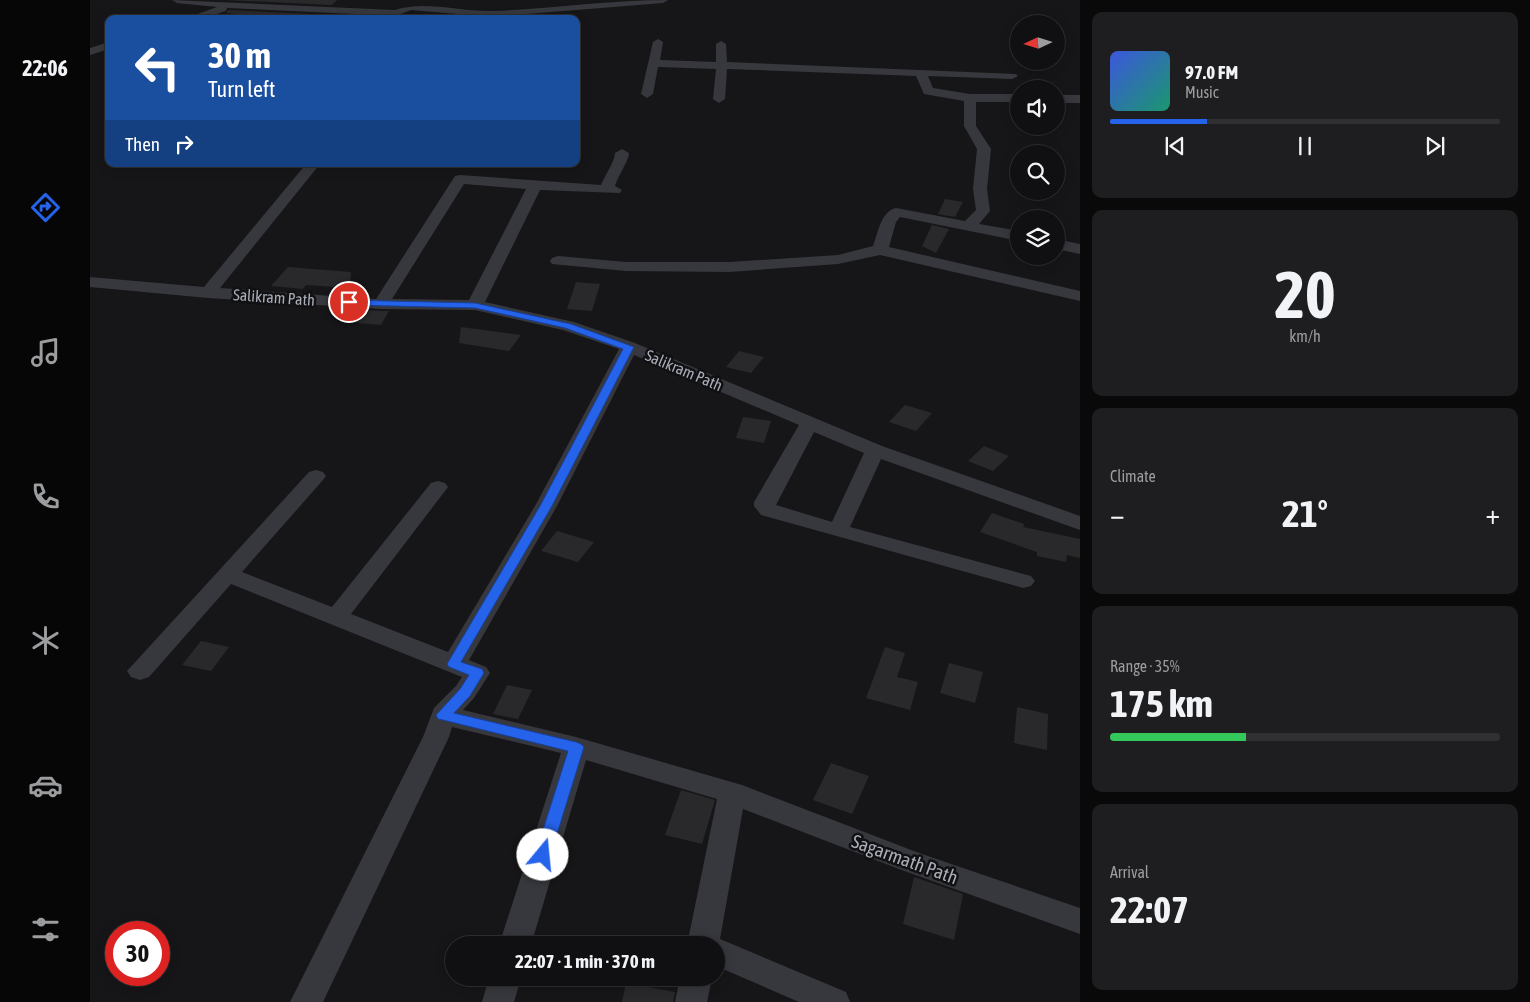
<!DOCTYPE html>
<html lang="en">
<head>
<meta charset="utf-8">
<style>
	:root { --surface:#101012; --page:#1e1e20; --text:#f1f3f6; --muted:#9c9d9f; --line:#303032; --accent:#2563eb }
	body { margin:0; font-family:"Asap Condensed",sans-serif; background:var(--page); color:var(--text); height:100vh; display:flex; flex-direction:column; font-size:19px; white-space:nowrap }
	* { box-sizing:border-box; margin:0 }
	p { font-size:16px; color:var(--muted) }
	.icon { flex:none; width:28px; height:28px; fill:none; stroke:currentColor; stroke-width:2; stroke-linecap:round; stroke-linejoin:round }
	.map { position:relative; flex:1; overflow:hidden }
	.details { display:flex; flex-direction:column; gap:12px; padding:12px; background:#09090a; width:450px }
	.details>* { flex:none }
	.hud { position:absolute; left:15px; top:15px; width:475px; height:152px; border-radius:10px; box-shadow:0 2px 12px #0003,0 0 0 1px var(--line); background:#1a4fa0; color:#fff; overflow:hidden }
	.needle { width:32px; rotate:266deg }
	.buttons { position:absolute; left:920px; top:15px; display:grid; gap:10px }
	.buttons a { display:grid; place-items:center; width:55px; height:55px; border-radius:50%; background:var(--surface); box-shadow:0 2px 12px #0003,0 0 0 1px var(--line); font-size:25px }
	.speed { position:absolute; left:15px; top:921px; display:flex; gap:10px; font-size:25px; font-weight:700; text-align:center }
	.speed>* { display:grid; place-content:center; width:65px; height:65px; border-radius:50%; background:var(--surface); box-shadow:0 2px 12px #0003,0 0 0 1px var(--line); line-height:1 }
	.speed .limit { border:8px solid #d22; background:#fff; color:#111 }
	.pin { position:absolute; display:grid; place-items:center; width:42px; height:42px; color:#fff; margin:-21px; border:2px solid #fff; border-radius:50%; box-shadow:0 1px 5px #0007 }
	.me { position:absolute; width:55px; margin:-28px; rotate:17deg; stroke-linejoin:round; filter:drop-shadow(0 0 4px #0008) }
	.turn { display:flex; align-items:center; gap:18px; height:105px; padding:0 20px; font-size:22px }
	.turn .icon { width:65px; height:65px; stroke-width:2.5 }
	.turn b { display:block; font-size:35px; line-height:42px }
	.then { display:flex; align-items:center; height:48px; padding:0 20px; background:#0003; gap:10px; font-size:19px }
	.big { font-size:38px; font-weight:700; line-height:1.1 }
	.details .widget { flex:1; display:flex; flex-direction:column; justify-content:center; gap:8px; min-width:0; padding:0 18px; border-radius:10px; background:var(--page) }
	.details .dial { align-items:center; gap:0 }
	.dial b { font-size:65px; line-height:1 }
	.song { display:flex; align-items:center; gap:15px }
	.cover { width:60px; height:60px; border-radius:8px; background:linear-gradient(135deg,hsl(230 70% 55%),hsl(160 70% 35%)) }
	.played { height:5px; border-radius:2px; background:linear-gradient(90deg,var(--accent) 25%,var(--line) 25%) }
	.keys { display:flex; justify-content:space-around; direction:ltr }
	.heat { display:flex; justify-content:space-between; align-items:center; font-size:28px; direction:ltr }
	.charge { height:8px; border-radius:4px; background:linear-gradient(90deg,#34c759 35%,var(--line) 0) }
	.trip { position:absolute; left:355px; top:936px; width:280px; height:50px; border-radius:25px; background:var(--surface); box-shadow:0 2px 12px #0003,0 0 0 1px var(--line); font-weight:700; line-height:50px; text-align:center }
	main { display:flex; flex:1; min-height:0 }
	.menu { display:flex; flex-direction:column; width:90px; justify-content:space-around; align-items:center; background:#060607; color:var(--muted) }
	.menu .icon { width:35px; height:35px }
	.menu .current { color:var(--accent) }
	.menu b { font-size:22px; color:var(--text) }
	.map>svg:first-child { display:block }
	.building { fill:#29292c }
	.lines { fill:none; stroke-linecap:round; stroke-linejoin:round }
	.minor { fill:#37383d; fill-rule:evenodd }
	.route { fill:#2563eb; stroke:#184099 }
	.labels { text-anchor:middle; stroke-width:5; stroke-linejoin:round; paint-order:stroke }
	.street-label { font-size:16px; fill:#a8adb8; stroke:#111113 }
	.near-street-label { font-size:19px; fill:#a8adb8; stroke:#111113 }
</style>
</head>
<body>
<main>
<nav class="menu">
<b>22:06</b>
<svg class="icon current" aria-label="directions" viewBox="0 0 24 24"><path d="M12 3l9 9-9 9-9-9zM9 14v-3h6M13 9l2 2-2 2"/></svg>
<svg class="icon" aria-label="music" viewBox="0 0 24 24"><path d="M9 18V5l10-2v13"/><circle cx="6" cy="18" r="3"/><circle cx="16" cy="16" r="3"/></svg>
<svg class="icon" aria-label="phone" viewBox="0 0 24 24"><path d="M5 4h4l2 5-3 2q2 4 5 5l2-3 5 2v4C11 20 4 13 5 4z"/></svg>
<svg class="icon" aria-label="climate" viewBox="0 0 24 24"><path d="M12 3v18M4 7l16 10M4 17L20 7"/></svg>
<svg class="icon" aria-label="car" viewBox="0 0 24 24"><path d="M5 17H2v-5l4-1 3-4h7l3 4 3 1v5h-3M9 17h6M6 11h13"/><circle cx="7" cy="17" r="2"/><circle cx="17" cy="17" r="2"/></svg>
<svg class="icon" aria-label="filters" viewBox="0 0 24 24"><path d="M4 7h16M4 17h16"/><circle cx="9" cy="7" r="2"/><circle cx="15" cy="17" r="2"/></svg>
</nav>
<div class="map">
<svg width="990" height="1002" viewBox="0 0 990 1002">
	<rect width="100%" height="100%" fill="#161618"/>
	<g class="building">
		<path d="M135,0h112l-5,5z"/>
		<path d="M138,10l104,5 -1,4h-47l-58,-6z"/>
		<path d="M855,199l18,3 -8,15 -17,-3z"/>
		<path d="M842,225l17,4 -13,24 -14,-7z"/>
		<path d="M198,267l63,5 -1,16 -44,-3 -3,4 -32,-3z"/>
		<path d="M486,282l24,2 -8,27 -25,-2z"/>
		<path d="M275,310l16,1h8l-8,14 -24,-2z"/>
		<path d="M371,327l60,8 -12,16 -50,-8z"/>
		<path d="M649,351l25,6 -13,16 -25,-6z"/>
		<path d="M815,405l27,8 -16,18 -27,-9z"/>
		<path d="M653,417l28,4 -7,22 -28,-5z"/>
		<path d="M894,446l25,10 -16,15 -25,-10z"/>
		<path d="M902,513l32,11 -1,3 57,12v19l-13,-3 -1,7 -29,-6v-4l-57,-20z"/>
		<path d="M467,531l37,11 -16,20 -37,-11z"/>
		<path d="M111,641l28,6 -18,24 -29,-6z"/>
		<path d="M795,647l20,6 -8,24 21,5 -8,28 -44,-12z"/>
		<path d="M859,663l34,9 -8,31 -35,-10z"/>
		<path d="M417,685l25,5 -14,29 -25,-5z"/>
		<path d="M927,707l31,7 -1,36 -33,-7z"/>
		<path d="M741,763l38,13 -17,38 -39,-14z"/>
		<path d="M591,790l34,10 -13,44 -37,-9z"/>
		<path d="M824,877l49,17 -9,46 -51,-16z"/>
		<path d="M536,983l49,9 -2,10h-51z"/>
	</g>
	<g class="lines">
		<g class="minor">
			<path d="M82,0l223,10c30,-10 65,2 98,1 58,-2 116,-11 175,-11l-5,3 -172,14 -80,-7 -15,6 -169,-8 -1,3 -25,8h-17l33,-12 -40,-4z"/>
			<path d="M568,39l5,3 -3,18 56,2v-18l5,-3 5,3 1,18 289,12 2,2 -6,3 -84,-3 5,12 37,6h49v8h-43v24l15,23 -4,40 3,22 -11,13 40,7v10l-119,-24 -4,5 -7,25 191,44v10l-200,-46 -42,9 -109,8 -103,-1 -74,-7 -2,-3 2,-3 6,-2 68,6h103l109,-7 35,-9c5,-13 8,-35 23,-38l69,13 11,-11 -3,-21 4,-40 -13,-23v-25l-40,-7 -8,-18 -189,-7 -2,30 -6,4 -6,-4 3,-30 -58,-2 -5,27 -6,4 -6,-4 12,-52z"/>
			<path d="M19,42v7l-19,6v-7z"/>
			<rect x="966" y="95" width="24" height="8"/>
			<path d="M532,149l7,4c0,7 -11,23 -14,33l7,4 -2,3 -80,-3 -55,112 89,20 61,21 247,103 198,70v14l-199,-71 -31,68 181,49 4,5 -4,5 -8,2 -262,-73 -7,-9v-4l45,-77 -165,-70 -77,151 -88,154 17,7 4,6 -16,25 -11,12 113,27 166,48 177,68 161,55v26l-181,-65 -156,-60 -23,130 126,53 4,10h-51l-83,-36v-21h-29l30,-146 -131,-39 -55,185h-32l62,-192 -109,-26 -3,10 -126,265h-33l133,-265 11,-29 22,-22 6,-9 -231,-93 -82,93 -9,3 -9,-3 -4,-6 182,-199 7,-2 7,2 3,4 -3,4 -81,92 90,35 99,-124 7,-2 7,2 3,4 -3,4 -94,123 97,38 87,-146 84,-157 -56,-19 -88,-20 -94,-1 -173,-11 -118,-11v-10l114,10 102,-123h14l-100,124 156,11 79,-123 5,-1 141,10c4,-10 14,-24 14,-32zM374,184l62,5 -57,111 -77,-1zM724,432l50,21 -32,69 -56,-17z"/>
			<path d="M966,239l24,5v10l-24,-5z"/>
			<path d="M399,978h32l-7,24h-32z"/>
			<path d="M590,978h32l-5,24h-32z"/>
		</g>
	</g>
	<path class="route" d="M256,300l129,3 96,21 63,23 -82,159 -91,156 21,7 2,4 -14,23 -16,17 122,29 5,2 3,3 -35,113 -6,1 -5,-1 -3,-5 33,-104 -125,-31 -5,-1 -2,-4 24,-26 9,-14 -20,-8 -2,-3 93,-158 83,-157 -58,-21 -90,-20 -126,-3 -4,-3z"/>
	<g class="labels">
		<g class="street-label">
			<text transform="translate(184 297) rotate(4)" y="6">Salikram Path</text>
			<text transform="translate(594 370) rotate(23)" y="6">Salikram Path</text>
		</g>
		<g class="near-street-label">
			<text transform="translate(815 859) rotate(20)" y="7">Sagarmath Path</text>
		</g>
	</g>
</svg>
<div class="buttons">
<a><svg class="needle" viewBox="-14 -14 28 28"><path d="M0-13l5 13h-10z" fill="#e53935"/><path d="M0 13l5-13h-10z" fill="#9c9d9f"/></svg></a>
<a><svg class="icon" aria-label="sound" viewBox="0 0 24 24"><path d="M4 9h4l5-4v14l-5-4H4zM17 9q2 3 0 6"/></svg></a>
<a><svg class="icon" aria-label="search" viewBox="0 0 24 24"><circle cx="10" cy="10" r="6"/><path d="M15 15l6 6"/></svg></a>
<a><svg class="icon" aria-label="layers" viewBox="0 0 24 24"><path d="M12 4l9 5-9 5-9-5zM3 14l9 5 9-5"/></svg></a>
</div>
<div class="speed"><div class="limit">30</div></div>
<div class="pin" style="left:259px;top:302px;background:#d93025"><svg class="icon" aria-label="arrive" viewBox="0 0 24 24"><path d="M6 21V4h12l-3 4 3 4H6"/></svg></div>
<svg class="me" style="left:453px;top:855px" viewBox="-20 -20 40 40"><circle r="19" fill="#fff"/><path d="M0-13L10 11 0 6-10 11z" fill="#2563eb"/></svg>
<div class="trip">22:07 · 1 min · 370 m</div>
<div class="hud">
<div class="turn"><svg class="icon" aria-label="left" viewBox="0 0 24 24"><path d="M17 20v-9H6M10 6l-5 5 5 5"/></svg><div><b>30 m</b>Turn left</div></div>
<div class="then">Then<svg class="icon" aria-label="right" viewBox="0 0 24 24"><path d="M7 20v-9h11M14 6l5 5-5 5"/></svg></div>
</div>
</div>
<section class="details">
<div class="widget">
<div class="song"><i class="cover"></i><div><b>97.0 FM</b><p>Music</p></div></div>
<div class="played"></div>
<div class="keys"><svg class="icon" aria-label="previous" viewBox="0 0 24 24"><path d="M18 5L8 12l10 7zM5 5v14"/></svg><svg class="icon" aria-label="pause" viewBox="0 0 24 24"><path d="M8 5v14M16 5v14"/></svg><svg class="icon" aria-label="next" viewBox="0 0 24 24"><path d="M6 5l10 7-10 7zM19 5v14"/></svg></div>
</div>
<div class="widget dial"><b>20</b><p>km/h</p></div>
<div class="widget"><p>Climate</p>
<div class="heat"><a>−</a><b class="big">21°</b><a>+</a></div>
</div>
<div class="widget"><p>Range · 35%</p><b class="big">175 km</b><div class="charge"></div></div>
<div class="widget"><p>Arrival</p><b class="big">22:07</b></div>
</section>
</main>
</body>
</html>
